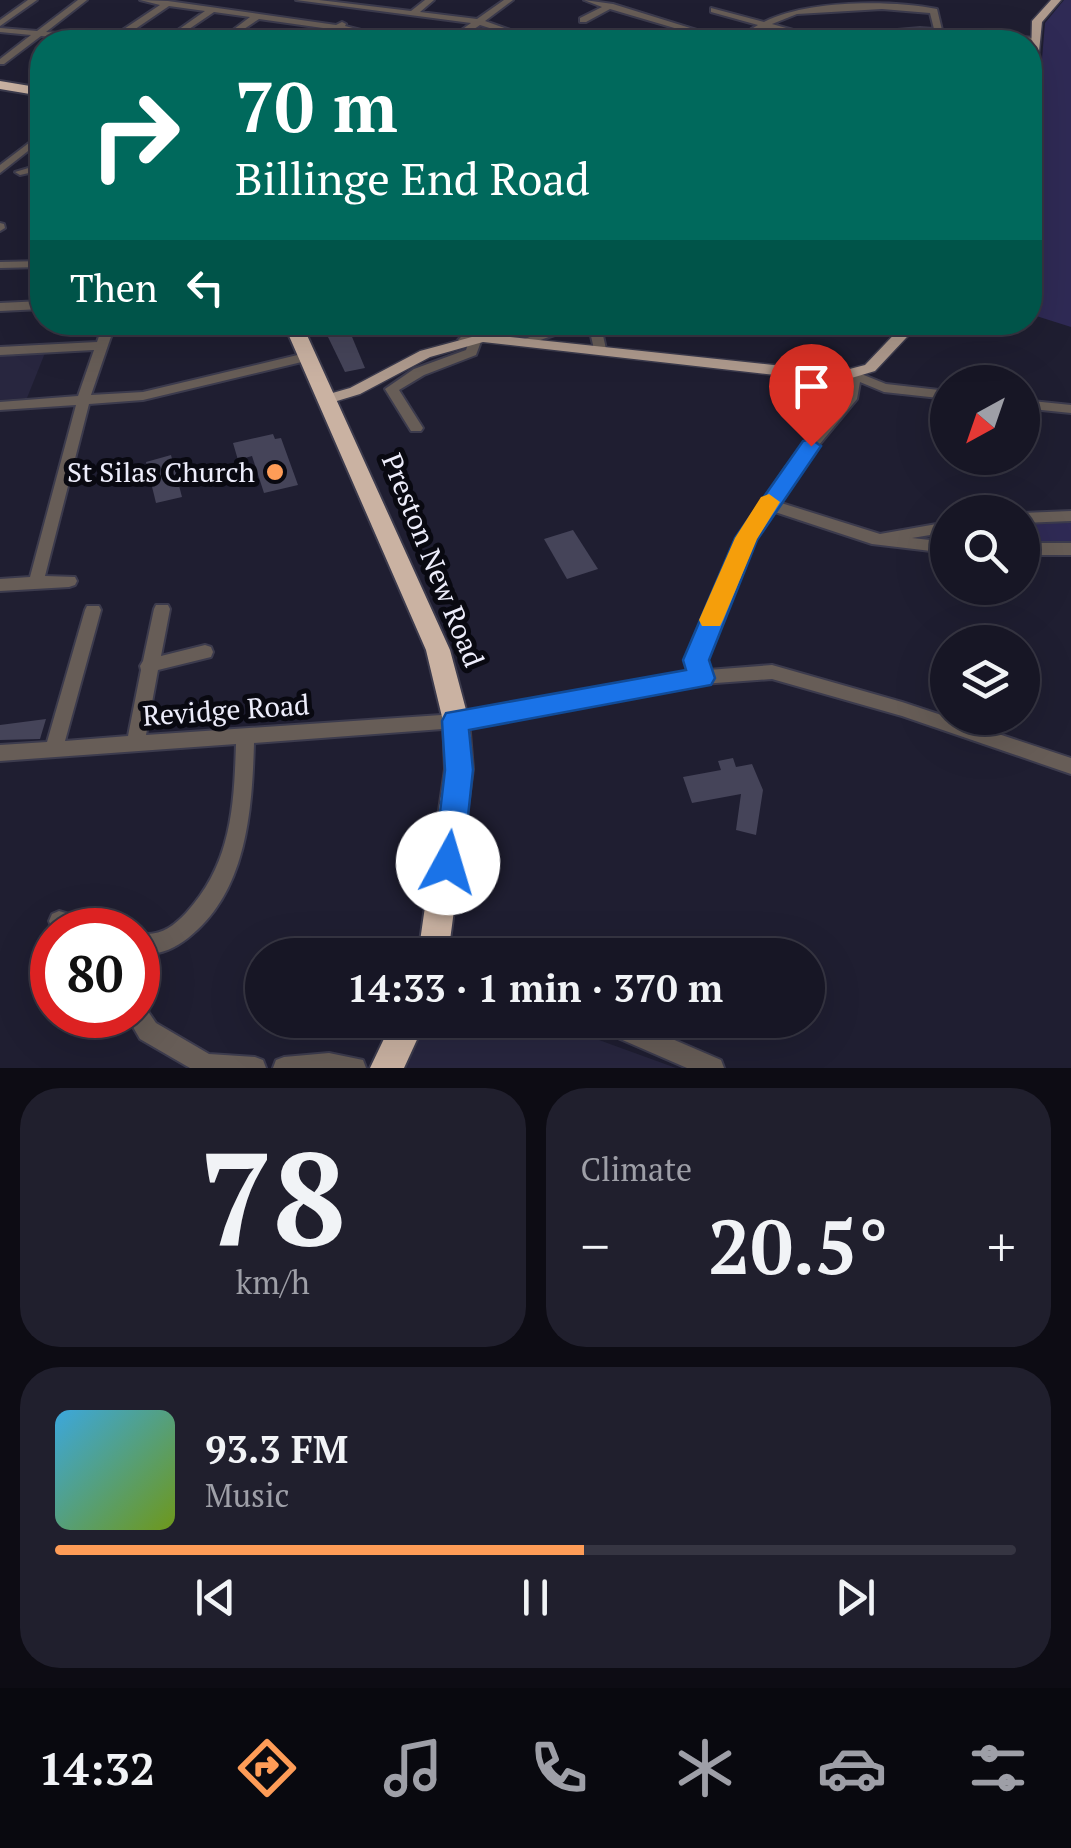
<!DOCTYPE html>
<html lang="en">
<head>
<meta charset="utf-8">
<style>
	:root { --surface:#171625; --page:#201f2d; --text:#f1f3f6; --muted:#9e9fa7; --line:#363542; --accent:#fe9c57 }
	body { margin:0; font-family:"PT Serif",serif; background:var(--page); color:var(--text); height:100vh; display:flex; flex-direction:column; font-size:38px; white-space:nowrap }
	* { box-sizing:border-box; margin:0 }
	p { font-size:32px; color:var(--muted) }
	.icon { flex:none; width:55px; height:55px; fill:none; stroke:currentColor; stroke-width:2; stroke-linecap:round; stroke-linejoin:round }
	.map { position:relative; height:1068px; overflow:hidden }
	.sheet { display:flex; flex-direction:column; gap:20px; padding:20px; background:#0d0c14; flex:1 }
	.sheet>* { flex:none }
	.guide { position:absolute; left:30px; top:30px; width:1012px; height:305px; border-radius:40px; box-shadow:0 10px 40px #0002,0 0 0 2px var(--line); background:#00695c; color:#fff; overflow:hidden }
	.needle { width:65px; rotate:220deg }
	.fabs { position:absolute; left:930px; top:365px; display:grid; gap:20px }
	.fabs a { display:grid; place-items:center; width:110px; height:110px; border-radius:50%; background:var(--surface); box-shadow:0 10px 40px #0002,0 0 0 2px var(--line); font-size:50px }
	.speed { position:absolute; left:30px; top:908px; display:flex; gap:20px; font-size:50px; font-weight:700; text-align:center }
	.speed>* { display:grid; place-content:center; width:130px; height:130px; border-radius:50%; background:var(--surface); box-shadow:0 10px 40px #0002,0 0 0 2px var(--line); line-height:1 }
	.speed .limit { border:15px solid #d22; background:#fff; color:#111 }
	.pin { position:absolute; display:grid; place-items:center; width:85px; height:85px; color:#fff; margin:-102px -42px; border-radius:50% 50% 50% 0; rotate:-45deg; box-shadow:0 0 10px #0007 }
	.pin .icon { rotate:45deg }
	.me { position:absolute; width:110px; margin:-55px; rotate:6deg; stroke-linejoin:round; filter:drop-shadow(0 0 8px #0008) }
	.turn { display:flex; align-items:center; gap:35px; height:210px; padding:0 40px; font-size:45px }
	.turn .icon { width:130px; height:130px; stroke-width:2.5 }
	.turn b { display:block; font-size:70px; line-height:85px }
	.then { display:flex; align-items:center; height:95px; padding:0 40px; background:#0003; gap:20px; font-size:38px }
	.big { font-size:75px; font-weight:700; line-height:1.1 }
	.sheet .card { flex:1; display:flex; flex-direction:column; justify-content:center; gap:15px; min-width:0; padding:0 35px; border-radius:40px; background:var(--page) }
	.sheet .dial { align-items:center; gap:0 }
	.dial b { font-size:130px; line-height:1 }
	.song { display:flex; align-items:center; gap:30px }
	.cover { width:120px; height:120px; border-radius:15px; background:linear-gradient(135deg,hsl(200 70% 55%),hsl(80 70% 35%)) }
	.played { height:10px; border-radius:5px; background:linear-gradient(90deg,var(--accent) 55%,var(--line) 55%) }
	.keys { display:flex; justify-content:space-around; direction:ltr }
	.heat { display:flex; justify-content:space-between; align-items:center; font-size:55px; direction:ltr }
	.sheet .tiles { flex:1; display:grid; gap:20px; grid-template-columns:1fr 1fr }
	.card:last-child { grid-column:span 2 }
	.trip { position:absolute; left:245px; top:938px; width:580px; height:100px; border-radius:50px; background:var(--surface); box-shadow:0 10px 40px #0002,0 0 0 2px var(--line); font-weight:700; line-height:100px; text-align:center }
	.tabs { display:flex; height:160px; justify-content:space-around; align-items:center; background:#09090f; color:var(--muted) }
	.tabs .icon { width:70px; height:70px }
	.tabs .active { color:var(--accent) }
	.tabs b { font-size:45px; color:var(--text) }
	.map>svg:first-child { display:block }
	.built { fill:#28263f }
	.green { fill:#2f2a55 }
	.building { fill:#454459 }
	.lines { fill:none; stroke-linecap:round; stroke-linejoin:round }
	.minor-casing { stroke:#3c3b4d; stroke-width:4 }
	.major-casing { stroke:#3c3b4d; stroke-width:3 }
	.highway-casing { stroke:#3c3b4d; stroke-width:4 }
	.minor { fill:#675d57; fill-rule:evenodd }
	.major { fill:#ae9a8d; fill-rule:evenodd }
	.highway { fill:#cab2a2; fill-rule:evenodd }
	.route { fill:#1a73e8; stroke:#114b97; stroke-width:2.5 }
	.slow { fill:#f59e0b }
	.poi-dot { fill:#fe9c57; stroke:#090911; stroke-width:4 }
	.labels { text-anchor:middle; stroke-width:10; stroke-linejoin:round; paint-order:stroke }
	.poi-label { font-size:28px; fill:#ededfb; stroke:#090911; text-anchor:end }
	.street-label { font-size:28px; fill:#ededfb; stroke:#090911 }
</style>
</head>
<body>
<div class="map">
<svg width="1071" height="1068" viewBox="0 0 1071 1068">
	<rect width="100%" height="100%" fill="#1f1e31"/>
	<g class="built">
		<path d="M45,353l-18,45 -27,2v-45z"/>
		<path d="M422,1020h122l132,48h-276z"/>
	</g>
	<g class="green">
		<path d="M1064,0h7v327l-41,-13v-167l6,-16 9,-108z"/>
		<path d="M1071,521v24h-48l-1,-23z"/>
	</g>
	<g class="building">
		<path d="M336,331l14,1 15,36 -20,4 -17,-35z"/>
		<path d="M273,434l2,5 6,-1 17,47 -34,8 -12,-37 -14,4 -5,-17z"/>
		<path d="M171,455l11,42 -26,6 -10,-41z"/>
		<path d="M573,530l25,39 -31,10 -23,-40z"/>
		<path d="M46,719l-6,20 -40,1v-15z"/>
		<path d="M733,758l3,9 16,-3 11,26 -7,45 -20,-5 5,-36 -49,9 -9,-26 38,-7 -3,-9z"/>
	</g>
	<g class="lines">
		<g class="minor-casing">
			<g id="minor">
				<path d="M28,0h9l-37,26v-6z"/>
				<path d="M78,0h9l-41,32 66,5 48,-32 -20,-5 28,1 168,24 6,-3 4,2 -1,2 16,4 -4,2 -18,-2 -17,12h-9l17,-13 -71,-10 -15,10 39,11 1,2h-11l-34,-9 -13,9h-9l33,-25 -36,-5 -44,30h-9l44,-31 -36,-5 -47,32 13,1 4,3 -98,-6 -37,28h-4v-5l31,-24 -31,-3v-4l37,3z"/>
				<path d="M296,0h23l92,11 14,-11h9l-14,12 57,7 27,-19h9l-28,21 59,21h-11l-53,-17 -25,17 -39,-2 -4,-3 1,-2 36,4 22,-16z"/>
				<path d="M584,0l29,4 119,37 26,-16 -47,-13v-4l53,14c43,-22 126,-22 173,-13l5,21 92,8 4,3 -4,3 -114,-12 -104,10 -50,-14 -25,14h-19l-112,-33 -24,13h-6v-4l22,-11zM882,9l48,4 4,16 -14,-1 -102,9 -46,-13 25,-10z"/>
				<path d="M42,133v7l-42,33v-8z"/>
				<path d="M42,164v6l-22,5 -5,-3z"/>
				<path d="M0,223l4,1 1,4 -5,3z"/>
				<path d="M42,261v6l-42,1v-6z"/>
				<path d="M42,301v8l-42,2v-8z"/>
				<path d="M104,322h12l-25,73 52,-3 163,-39 6,4 -2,3 -167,40 -54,4 -44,172 30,1 2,4 -2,4 -6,2 -69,4v-12l30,-2 46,-172 -76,5v-8l78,-6 16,-46 -94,5v-8l97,-5z"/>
				<path d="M476,322h14l-14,13 6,4 -6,16 -52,20 -25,15 24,38 -2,3h-10l-26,-42 29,-20 52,-19 3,-8 -5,2 -6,-4z"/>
				<path d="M569,322h31l6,27 -2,3h-8l-2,-3 -6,-26 -56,20 -4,1 -6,-4z"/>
				<path d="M854,371l32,13 62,7v8l-64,-7 -24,-10 -3,17 -62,75 -17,28 102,32 68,-12v10l-36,6 36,4v11l-76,-9 -100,-33 -18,28 -50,121 4,10 64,-5 130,37 169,56v16l-169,-58 -130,-37 -70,5 -246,44 -202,15c-2,68 -7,149 -66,195 -14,11 -32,19 -50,15v-20c20,4 34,-5 48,-20 45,-49 48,-105 50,-169l-236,17v-16l47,-3 38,-132 2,-4h12l2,4 -36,131 63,-5 13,-66 -1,-4 3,-5 11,-52 2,-4h12l2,4 -9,47 44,-11 6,2 2,5 -2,5 -53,13 -12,65 310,-21 236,-42 -4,-12 51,-122 46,-70 60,-73 3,-20z"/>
				<path d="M1022,400l49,5v8l-49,-5z"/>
				<path d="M1071,511v10l-49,2v-10z"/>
				<rect x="1022" y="543" width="49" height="12"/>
				<path d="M59,911l39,12 3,7h-44l-5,-2 -3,-7 3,-7z"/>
				<path d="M138,1004l7,3 11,16 53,31 46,3 8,3 3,8h-76l-50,-29 -14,-24h12z"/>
				<path d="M592,1020h36l93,40 3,8h-37l-92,-40z"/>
				<path d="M329,1053l34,7 3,8h-93l3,-8 8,-3z"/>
			</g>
		</g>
		<g class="major-casing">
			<g id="major">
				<path d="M1051,0h10l-19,22 -7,69 -5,3 2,-73z"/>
				<path d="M906,322h15l-46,49 -37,11 -355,-40 -53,15 -70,37 -33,10 -8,-5 3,-3 28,-8 70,-37 63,-17 355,38 27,-7z"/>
			</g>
		</g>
		<g class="highway-casing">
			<g id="highway">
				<path d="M0,81l42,7v8l-42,-7z"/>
				<path d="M283,322h18l149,328 19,71 4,48 -25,186h-30l27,-186 -2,-48 -17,-71z"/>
				<path d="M393,1020h33l-22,48h-34z"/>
			</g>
		</g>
		<use href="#minor" class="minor"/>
		<use href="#major" class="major"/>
		<use href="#highway" class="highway"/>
	</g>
	<path class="route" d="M811,439l10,7 -64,94 -48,120 6,18 -4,7 -242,45 4,40 -10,93 -4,9 -11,4 -10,-4 -4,-9 11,-93 -3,-49 4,-8 240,-43 -3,-10 52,-122 68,-97z"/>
	<path class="slow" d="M769,494l11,8 -23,37 -34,81 -3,6h-18l-3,-6 36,-82 26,-41z"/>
	<circle class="poi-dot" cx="275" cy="472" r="10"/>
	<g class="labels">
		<g class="poi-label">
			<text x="255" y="482">St Silas Church</text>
		</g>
		<g class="street-label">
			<text transform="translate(433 560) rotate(68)" y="10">Preston New Road</text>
			<text transform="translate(226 710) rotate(-4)" y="10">Revidge Road</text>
		</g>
	</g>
</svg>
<div class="fabs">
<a><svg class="needle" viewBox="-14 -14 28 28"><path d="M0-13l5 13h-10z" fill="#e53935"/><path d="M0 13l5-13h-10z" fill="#9e9fa7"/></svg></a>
<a><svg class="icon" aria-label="search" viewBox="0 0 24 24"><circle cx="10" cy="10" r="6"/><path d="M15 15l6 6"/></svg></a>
<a><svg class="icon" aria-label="layers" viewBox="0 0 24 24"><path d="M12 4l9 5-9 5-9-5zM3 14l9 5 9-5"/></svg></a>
</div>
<div class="speed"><div class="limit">80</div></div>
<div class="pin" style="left:811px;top:446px;background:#d93025"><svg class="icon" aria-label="arrive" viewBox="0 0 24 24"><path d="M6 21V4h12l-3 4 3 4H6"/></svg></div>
<svg class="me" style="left:448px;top:863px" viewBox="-20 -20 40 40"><circle r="19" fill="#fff"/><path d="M0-13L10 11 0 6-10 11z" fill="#1a73e8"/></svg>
<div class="trip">14:33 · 1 min · 370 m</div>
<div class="guide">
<div class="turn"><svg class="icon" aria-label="right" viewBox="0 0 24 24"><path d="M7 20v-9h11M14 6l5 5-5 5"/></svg><div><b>70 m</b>Billinge End Road</div></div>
<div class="then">Then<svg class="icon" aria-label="left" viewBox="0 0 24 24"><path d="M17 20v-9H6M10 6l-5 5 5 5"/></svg></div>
</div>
</div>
<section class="sheet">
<div class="tiles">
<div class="card dial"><b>78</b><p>km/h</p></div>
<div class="card"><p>Climate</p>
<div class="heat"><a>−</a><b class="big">20.5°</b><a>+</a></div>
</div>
<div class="card">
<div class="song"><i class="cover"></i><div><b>93.3 FM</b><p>Music</p></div></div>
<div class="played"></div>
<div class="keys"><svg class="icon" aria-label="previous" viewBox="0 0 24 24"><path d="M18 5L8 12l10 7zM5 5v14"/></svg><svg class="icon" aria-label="pause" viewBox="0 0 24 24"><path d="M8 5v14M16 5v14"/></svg><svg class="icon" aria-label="next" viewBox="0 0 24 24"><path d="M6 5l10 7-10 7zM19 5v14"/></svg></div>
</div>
</div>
</section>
<nav class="tabs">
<b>14:32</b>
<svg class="icon active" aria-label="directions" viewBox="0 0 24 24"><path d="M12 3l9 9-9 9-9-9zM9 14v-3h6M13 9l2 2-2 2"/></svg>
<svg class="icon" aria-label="music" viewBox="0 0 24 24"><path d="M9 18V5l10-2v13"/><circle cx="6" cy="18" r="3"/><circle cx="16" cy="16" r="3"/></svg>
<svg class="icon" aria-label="phone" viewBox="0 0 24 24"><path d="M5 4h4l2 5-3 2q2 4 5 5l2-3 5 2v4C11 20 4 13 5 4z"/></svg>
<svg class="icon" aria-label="climate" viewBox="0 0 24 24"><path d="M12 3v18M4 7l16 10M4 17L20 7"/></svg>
<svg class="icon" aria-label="car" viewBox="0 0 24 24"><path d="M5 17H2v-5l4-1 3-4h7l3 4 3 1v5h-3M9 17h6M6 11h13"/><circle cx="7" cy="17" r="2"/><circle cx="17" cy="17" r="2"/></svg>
<svg class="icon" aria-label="filters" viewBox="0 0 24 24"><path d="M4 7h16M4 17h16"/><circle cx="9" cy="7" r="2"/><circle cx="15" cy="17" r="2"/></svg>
</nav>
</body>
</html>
